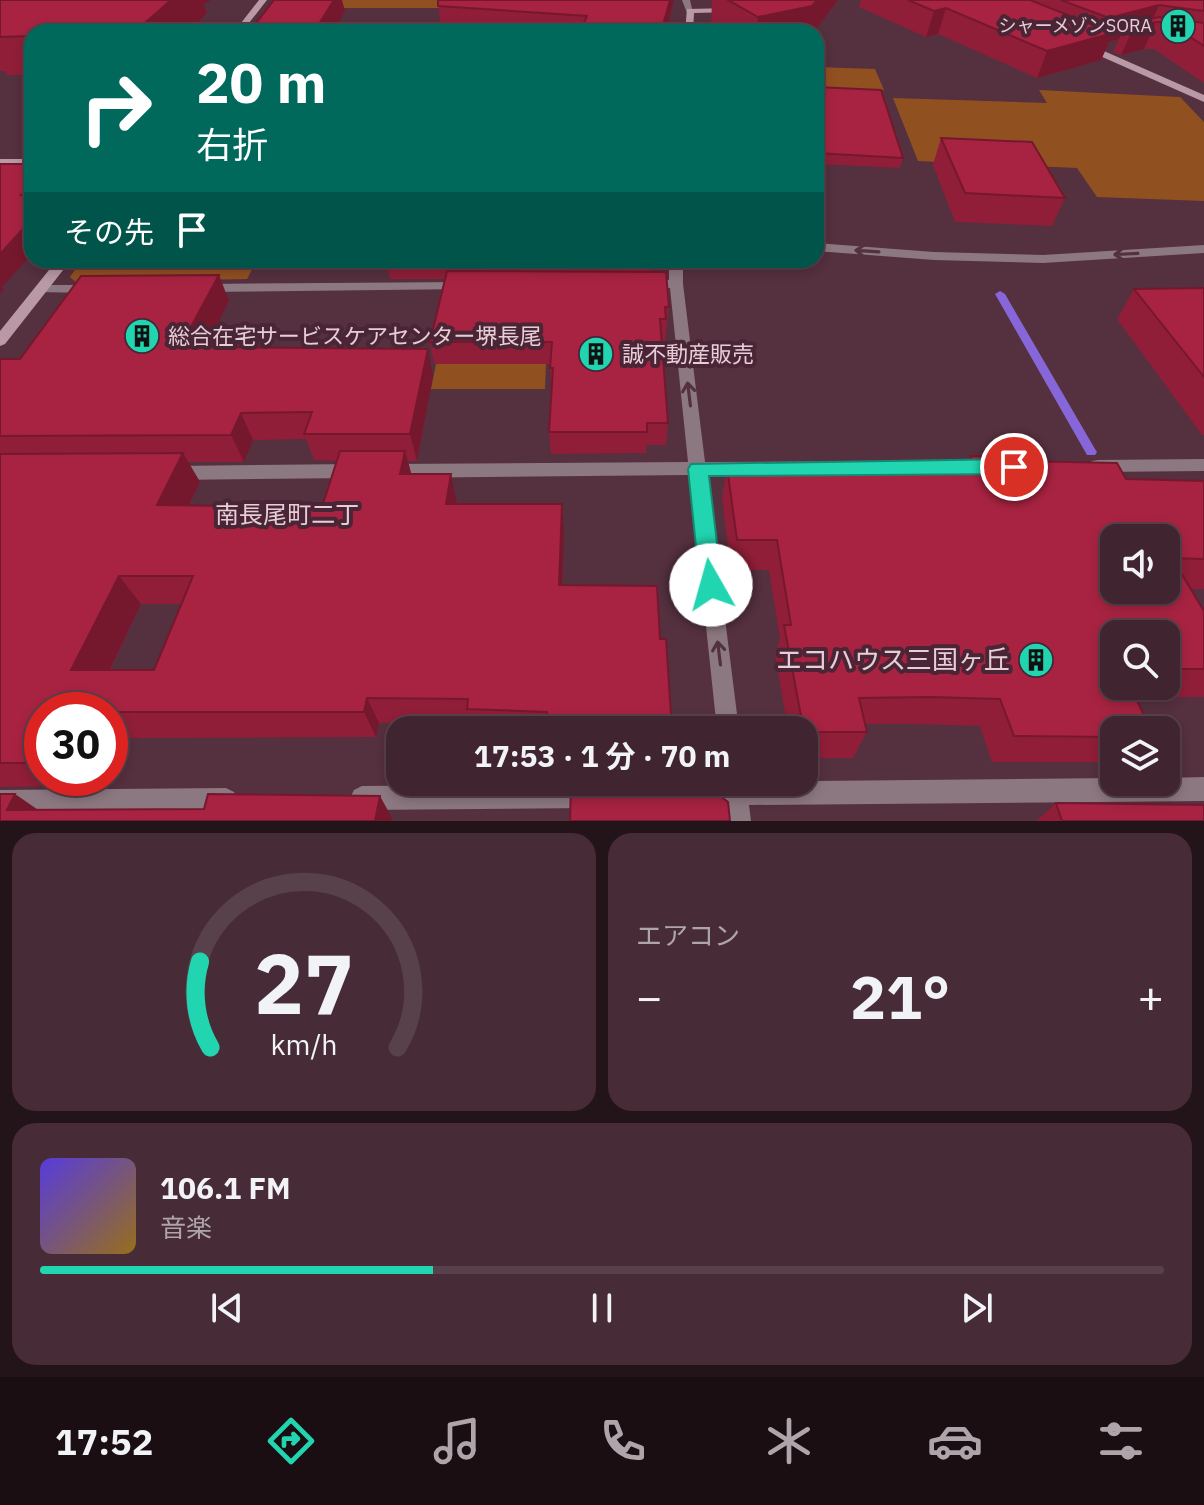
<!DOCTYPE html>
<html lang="ja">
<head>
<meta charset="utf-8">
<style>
	:root { --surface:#40242f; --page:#472c37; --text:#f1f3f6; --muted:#aea4aa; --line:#59414b; --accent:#20d5b0 }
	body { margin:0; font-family:"IBM Plex Sans","Noto Sans JP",sans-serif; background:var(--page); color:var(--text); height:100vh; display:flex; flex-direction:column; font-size:30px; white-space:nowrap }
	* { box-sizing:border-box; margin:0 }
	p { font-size:26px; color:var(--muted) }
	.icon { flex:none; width:44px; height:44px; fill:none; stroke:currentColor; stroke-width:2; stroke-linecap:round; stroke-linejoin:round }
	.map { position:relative; height:821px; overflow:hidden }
	.sheet { display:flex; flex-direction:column; gap:12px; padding:12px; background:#23141a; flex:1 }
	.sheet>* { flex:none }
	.hud { position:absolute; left:24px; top:24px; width:800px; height:244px; border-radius:24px; box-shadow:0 4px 12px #0003,0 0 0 2px var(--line); background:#00695c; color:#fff; overflow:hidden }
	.controls { position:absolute; left:1100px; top:524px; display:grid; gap:16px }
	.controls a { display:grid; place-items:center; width:80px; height:80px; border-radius:16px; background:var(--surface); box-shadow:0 4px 12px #0003,0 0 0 2px var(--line); font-size:40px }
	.speed { position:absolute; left:24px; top:692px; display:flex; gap:16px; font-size:40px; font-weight:700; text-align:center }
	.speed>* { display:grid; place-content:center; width:104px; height:104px; border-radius:50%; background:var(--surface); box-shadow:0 4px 12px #0003,0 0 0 2px var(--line); line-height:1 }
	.speed .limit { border:12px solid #d22; background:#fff; color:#111 }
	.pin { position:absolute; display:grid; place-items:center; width:68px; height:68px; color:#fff; margin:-34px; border:4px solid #fff; border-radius:50%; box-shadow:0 2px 8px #0007 }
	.me { position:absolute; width:88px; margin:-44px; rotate:353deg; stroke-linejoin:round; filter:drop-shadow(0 0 6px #0008) }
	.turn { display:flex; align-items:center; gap:28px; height:168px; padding:0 40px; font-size:36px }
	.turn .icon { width:104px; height:104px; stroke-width:2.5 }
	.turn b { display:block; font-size:56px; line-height:68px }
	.then { display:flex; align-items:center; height:76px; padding:0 40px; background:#0003; gap:16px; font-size:30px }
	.big { font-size:60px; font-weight:700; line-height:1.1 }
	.sheet .card { flex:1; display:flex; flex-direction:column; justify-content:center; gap:12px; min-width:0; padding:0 28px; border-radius:24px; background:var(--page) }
	.sheet .dial { align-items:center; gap:0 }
	.dial svg { height:208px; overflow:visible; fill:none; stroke:var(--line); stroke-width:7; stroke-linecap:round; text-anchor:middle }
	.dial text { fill:var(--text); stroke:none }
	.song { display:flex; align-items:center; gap:24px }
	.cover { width:96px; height:96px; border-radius:12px; background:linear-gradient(135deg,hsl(250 70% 55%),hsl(40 70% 35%)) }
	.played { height:8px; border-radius:4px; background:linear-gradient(90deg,var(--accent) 35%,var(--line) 35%) }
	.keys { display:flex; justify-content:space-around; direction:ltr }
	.heat { display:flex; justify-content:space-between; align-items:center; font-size:44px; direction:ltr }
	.sheet .tiles { flex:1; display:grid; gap:12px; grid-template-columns:1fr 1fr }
	.card:last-child { grid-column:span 2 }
	.trip { position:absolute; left:386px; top:716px; width:432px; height:80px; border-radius:24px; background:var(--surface); box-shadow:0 4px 12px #0003,0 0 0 2px var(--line); font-weight:700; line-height:80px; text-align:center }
	.dock { display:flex; height:128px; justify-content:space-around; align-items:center; background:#1a0e13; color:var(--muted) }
	.dock .icon { width:56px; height:56px }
	.dock .active { color:var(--accent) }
	.dock b { font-size:36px; color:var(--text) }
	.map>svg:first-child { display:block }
	.green { fill:#915020 }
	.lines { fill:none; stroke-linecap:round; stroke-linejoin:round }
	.stream { fill:#8666d8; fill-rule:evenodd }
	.street { fill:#8c7880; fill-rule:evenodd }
	.secondary { fill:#b899a5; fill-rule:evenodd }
	.wall { fill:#901e38; fill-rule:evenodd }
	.shaded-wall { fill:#75182e }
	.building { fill:#a72341; stroke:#75182e; stroke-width:2; fill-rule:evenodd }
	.oneway { stroke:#543140 }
	.route { fill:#20d5b0; stroke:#158a72; stroke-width:2 }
	.labels { text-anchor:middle; stroke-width:8; stroke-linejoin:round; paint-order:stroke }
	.far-poi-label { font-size:18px; fill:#e6cdd6; stroke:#4a2535; text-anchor:end }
	.poi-label { font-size:22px; fill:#e6cdd6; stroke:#4a2535; text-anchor:start }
	.neighbourhood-label { font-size:24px; fill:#e6cdd6; stroke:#4a2535 }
	.near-poi-label { font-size:26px; fill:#e6cdd6; stroke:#4a2535; text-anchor:end }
</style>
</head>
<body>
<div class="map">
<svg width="1204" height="821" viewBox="0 0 1204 821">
	<rect width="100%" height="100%" fill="#55303f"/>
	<g class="green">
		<path d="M292,0h168l-2,8h-172z"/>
		<path d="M816,67l59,2 9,21 -68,-2z"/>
		<path d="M1039,90l141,7 24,25v79l-107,-4 -20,-29 -159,-7 -25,-63 154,5z"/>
		<path d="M82,260h175l-10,19 -171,3 -6,-5z"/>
		<path d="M438,354l23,10h85l-1,25h-114z"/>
	</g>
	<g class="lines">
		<path class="stream" d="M1000,291l5,3 90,155 2,3 -2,3h-8l-92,-161z"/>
		<g class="street">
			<path d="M682,0h8l3,13h-6z"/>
			<path d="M816,243l118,9 109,3 161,-10v8l-161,10 -109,-3 -118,-9z"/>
			<path d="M669,260h14v24l22,178 217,-1 6,1 3,5 -3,5 -6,1 -215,2 32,255h-22l-27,-255 -300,3 -6,-2 -3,-5 3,-5 6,-2 298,-2 -18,-174 -23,1 -7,-4 7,-4 22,-1z"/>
			<path d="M464,282l5,1v6l-266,3 -7,-4 7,-4z"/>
			<path d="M41,285h51l7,4 -7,4 -56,-1v-6z"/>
			<path d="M1204,459v12l-106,1 -6,-1 -3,-5 3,-5 6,-1z"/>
			<path d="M354,464l6,2 3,5 -3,5 -6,2 -180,2 -6,-2 -3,-5 3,-5 6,-2z"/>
			<path d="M1204,777v24l-455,4 2,16h-24l-2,-15h-27l-8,-4 -4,-8 4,-8 8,-4 416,-4v4h52v-4z"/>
			<path d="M590,784l8,4 4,8 -4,8 -8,4 -228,2 -8,-4 -4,-8 4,-8 8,-4z"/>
			<path d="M226,788l8,4 4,8 -4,8 -8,4 -226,2v-24z"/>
		</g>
		<g class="secondary">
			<path d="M259,0h8l-25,32h-8z"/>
			<path d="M732,8l3,4 -41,1 -1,19h-8l2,-23z"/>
			<path d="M1082,44h6l116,51v7l-122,-54z"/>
			<rect x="0" y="159" width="32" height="6"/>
			<path d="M57,260h14l-66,84 -5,2v-15z"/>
		</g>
	</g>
	<g class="wall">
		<path d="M0,0h211l-7,4 3,9 -19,19h-156v43h-25l-2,-4h-5z"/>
		<path d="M438,0h236l-8,32h-189l-36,-2z"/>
		<path d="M712,0h126l-24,32h-97l-6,-4z"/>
		<path d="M861,0h343v83l-50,-34h-10l-23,6 -8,-3 6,-13 -10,3 -8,18 -64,18 -99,-44 -12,3 -67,-30z"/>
		<path d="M816,87l87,71 -3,10 -84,-4z"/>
		<path d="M941,138l124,60 -13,28 -97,-4 -22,-57z"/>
		<path d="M385,260h268l-1,12 17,35 -4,34h-3l6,82 -2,22h-20v8l-95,1 -2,-22 2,-42 -1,-26h-116l-4,-22 15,-63h-55z"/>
		<path d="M1204,288v147h-2l-85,-116 17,-30z"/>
		<path d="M229,301l-23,46 227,29 -16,85h-9l3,13 46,30h105l2,29 -2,52 98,54 12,91h-200l-1,-6 -92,-1 -3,14 -266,1v-28h-68v68h23l-4,8 -61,1v-428h20zM306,439l8,21 23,1 -15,46 -133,-2 11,-23 -12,-20h56l9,-22zM141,604h40l-27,66h-44z"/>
		<path d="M970,456l40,5 116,18 78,2v108h-13l13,22v86h-69l-21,33v32h-122l-12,-36 -67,-2h-48l2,8 -14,26h-49v-28h-16l-13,-76 5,-15 -11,-69h-38l-9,-72 5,-31 40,5 134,1 5,-11 61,1zM1114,634h52v52h-52z"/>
		<path d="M1056,803l148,18h-168z"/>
	</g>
	<g class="shaded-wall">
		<path d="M171,0h40l-7,4 3,9 -19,19h-90z"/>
		<path d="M334,0h8l3,11 -12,21h-19z"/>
		<path d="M670,0h4l-8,32h-5z"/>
		<path d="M817,0h21l-24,32h-58l2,-15z"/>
		<path d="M1159,5l-8,18 5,-1 -12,27 -23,6 12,-27 -8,-3 -6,14 -10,3 -8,18 -64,18 10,-27 55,-15 7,-18z"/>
		<path d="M946,8l-8,26 -12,3 8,-26z"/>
		<path d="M32,184v31l-11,-20z"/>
		<path d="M32,219v35l-30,33 2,3 -4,4v-40z"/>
		<path d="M219,275l10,26 -36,73 -13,-27z"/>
		<path d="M428,349l5,27 -16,85 -7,-27z"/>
		<path d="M241,413l12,27 -9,22 -13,-27z"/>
		<path d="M405,451l8,29 -13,-6z"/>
		<path d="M183,453l17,29 -25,52 -18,-29z"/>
		<path d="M451,474l6,30h-11z"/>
		<path d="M562,504l2,29 -3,80 -2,-28z"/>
		<path d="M119,576l22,28 -44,92 -26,-26z"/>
		<path d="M367,698l12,25 -3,14 -12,-25z"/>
		<path d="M42,740v31l-11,-8z"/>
		<path d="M50,778h15l-4,8z"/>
		<path d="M15,794l32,22 -40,-6z"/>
		<path d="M380,796l12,22 -1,3h-16z"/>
	</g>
	<g class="building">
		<path d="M0,0h171l-25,22 -9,5 -39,5h-66v4l-32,1z"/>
		<path d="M274,0h60l-20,32h-65z"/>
		<path d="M438,0h232l-9,32h-81l7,-16 -149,-10z"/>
		<path d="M728,0h89l-5,6 -54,11z"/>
		<path d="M908,0h122l83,33 -66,18 -101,-43 -12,3z"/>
		<path d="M1061,0h143v11l-45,-6 -50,13z"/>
		<path d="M1159,17l45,6v23l-37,-24h-11l-23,6 -8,-3z"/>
		<path d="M816,87l65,3 22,68 -87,-5z"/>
		<path d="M941,138l91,4 33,56 -100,-5z"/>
		<path d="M0,164h32v20l-11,11 11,1v23l-32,35z"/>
		<path d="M447,271l219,1 3,35h-4l1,12h-6l8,104h-21v9h-98l4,-64h-3l2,-26h-122z"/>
		<path d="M219,275l-39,72 248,2 -18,85h-106l8,-22 -71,1 -10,22 -231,1v-77h20l61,-83z"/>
		<path d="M1204,288v89l-70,-88z"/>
		<path d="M340,451h65l-5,23h51l-5,30h116l-3,81 98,1 3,53h6l6,91h-125v-18l-80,-3 1,-10 -101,-1 -3,14h-254v-2h-68v30l-11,23h-31v-309l183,-1 -26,52 165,2zM119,576h74l-39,94h-83z"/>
		<path d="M970,456l38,1 2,4 107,2 9,16 78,2v78l-32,-1 32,53v58h-38v-35h-52v52h16l21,44h-37v7l-100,-1 -14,-37 -70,-2 -71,1 8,34h-63l-20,-107h7l-14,-85h-40l-10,-73h39l1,5 142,1 -3,-11 67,1zM1114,538h52v52h-52z"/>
		<path d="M571,782h131l26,20 2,19h-160z"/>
		<path d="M0,794h15l-8,16 197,-1 4,-15 172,2 -5,25h-375z"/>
		<path d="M1056,803l148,2v16h-142z"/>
	</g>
	<defs><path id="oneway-shaft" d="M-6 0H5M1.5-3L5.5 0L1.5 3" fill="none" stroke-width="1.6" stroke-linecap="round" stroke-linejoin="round" transform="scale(2)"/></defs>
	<g class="oneway">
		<use href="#oneway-shaft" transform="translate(867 251) rotate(-176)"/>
		<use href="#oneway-shaft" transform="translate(1126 254) rotate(177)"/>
		<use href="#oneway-shaft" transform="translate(689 394) rotate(-97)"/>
		<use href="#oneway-shaft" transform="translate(719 653) rotate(-97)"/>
	</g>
	<path class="route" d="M1014,459l7,2 3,6 -3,5 -7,2 -305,2 13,109 -3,7 -8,3 -7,-3 -4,-7 -12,-116 3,-5z"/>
	<defs>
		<g id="building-disc" transform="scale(1.8)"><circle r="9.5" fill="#20d5b0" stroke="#4a2535"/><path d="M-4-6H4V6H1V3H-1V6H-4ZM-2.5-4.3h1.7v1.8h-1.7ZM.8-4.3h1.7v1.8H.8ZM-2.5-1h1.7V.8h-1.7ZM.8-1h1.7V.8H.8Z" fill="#111"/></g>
	</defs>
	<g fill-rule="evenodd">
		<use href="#building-disc" x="1178" y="26"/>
		<use href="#building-disc" x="142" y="336"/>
		<use href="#building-disc" x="596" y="354"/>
		<use href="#building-disc" x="1036" y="660"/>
	</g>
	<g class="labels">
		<g class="far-poi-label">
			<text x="1152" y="32">シャーメゾンSORA</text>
		</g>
		<g class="poi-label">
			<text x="168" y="344">総合在宅サービスケアセンター堺長尾</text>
			<text x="622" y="362">誠不動産販売</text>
		</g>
		<g class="neighbourhood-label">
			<text x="287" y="523">南長尾町二丁</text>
		</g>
		<g class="near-poi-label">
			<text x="1010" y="669">エコハウス三国ヶ丘</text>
		</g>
	</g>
</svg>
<div class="controls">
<a><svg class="icon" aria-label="sound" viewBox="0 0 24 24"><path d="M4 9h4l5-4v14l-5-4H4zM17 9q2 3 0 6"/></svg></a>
<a><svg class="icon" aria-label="search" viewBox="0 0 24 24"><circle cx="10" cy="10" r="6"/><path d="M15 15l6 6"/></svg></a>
<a><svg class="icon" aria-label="layers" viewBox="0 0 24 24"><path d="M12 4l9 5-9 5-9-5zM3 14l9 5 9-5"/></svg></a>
</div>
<div class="speed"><div class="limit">30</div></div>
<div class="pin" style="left:1014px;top:467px;background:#d93025"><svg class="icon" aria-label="arrive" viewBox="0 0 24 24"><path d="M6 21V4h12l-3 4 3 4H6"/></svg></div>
<svg class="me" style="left:711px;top:585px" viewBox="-20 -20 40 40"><circle r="19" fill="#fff"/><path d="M0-13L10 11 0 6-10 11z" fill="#20d5b0"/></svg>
<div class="trip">17:53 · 1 分 · 70 m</div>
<div class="hud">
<div class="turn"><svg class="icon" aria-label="right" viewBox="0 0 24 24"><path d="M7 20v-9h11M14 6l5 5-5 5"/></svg><div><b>20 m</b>右折</div></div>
<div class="then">その先<svg class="icon" aria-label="arrive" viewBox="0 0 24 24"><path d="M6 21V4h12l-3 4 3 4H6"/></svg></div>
</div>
</div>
<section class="sheet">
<div class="tiles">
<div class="card dial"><svg viewBox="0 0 100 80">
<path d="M14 69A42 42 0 1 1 86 69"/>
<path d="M14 69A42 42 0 0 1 10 36" stroke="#20d5b0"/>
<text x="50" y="56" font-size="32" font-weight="700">27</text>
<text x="50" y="72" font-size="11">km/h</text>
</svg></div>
<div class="card"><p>エアコン</p>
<div class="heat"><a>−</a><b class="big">21°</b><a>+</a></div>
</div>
<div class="card">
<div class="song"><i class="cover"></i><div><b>106.1 FM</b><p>音楽</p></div></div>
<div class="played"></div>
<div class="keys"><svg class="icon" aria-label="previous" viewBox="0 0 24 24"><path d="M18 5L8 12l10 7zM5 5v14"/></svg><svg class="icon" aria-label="pause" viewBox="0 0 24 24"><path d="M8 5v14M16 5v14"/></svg><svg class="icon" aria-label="next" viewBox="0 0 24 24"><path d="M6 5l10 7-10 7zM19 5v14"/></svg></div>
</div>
</div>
</section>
<nav class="dock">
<b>17:52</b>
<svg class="icon active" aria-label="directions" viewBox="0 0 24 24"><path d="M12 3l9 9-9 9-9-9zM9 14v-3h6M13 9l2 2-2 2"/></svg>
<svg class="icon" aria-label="music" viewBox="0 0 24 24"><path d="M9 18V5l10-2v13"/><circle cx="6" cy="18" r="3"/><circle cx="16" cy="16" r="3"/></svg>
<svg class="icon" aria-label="phone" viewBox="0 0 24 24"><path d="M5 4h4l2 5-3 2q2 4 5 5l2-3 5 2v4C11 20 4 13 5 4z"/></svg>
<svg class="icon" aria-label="climate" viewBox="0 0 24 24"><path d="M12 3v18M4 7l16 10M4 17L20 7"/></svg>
<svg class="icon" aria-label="car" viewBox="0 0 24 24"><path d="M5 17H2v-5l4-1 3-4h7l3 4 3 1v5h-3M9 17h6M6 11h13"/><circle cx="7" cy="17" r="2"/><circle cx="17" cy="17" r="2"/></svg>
<svg class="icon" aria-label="filters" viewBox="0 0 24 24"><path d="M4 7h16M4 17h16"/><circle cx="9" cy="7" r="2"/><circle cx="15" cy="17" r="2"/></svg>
</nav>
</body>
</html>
